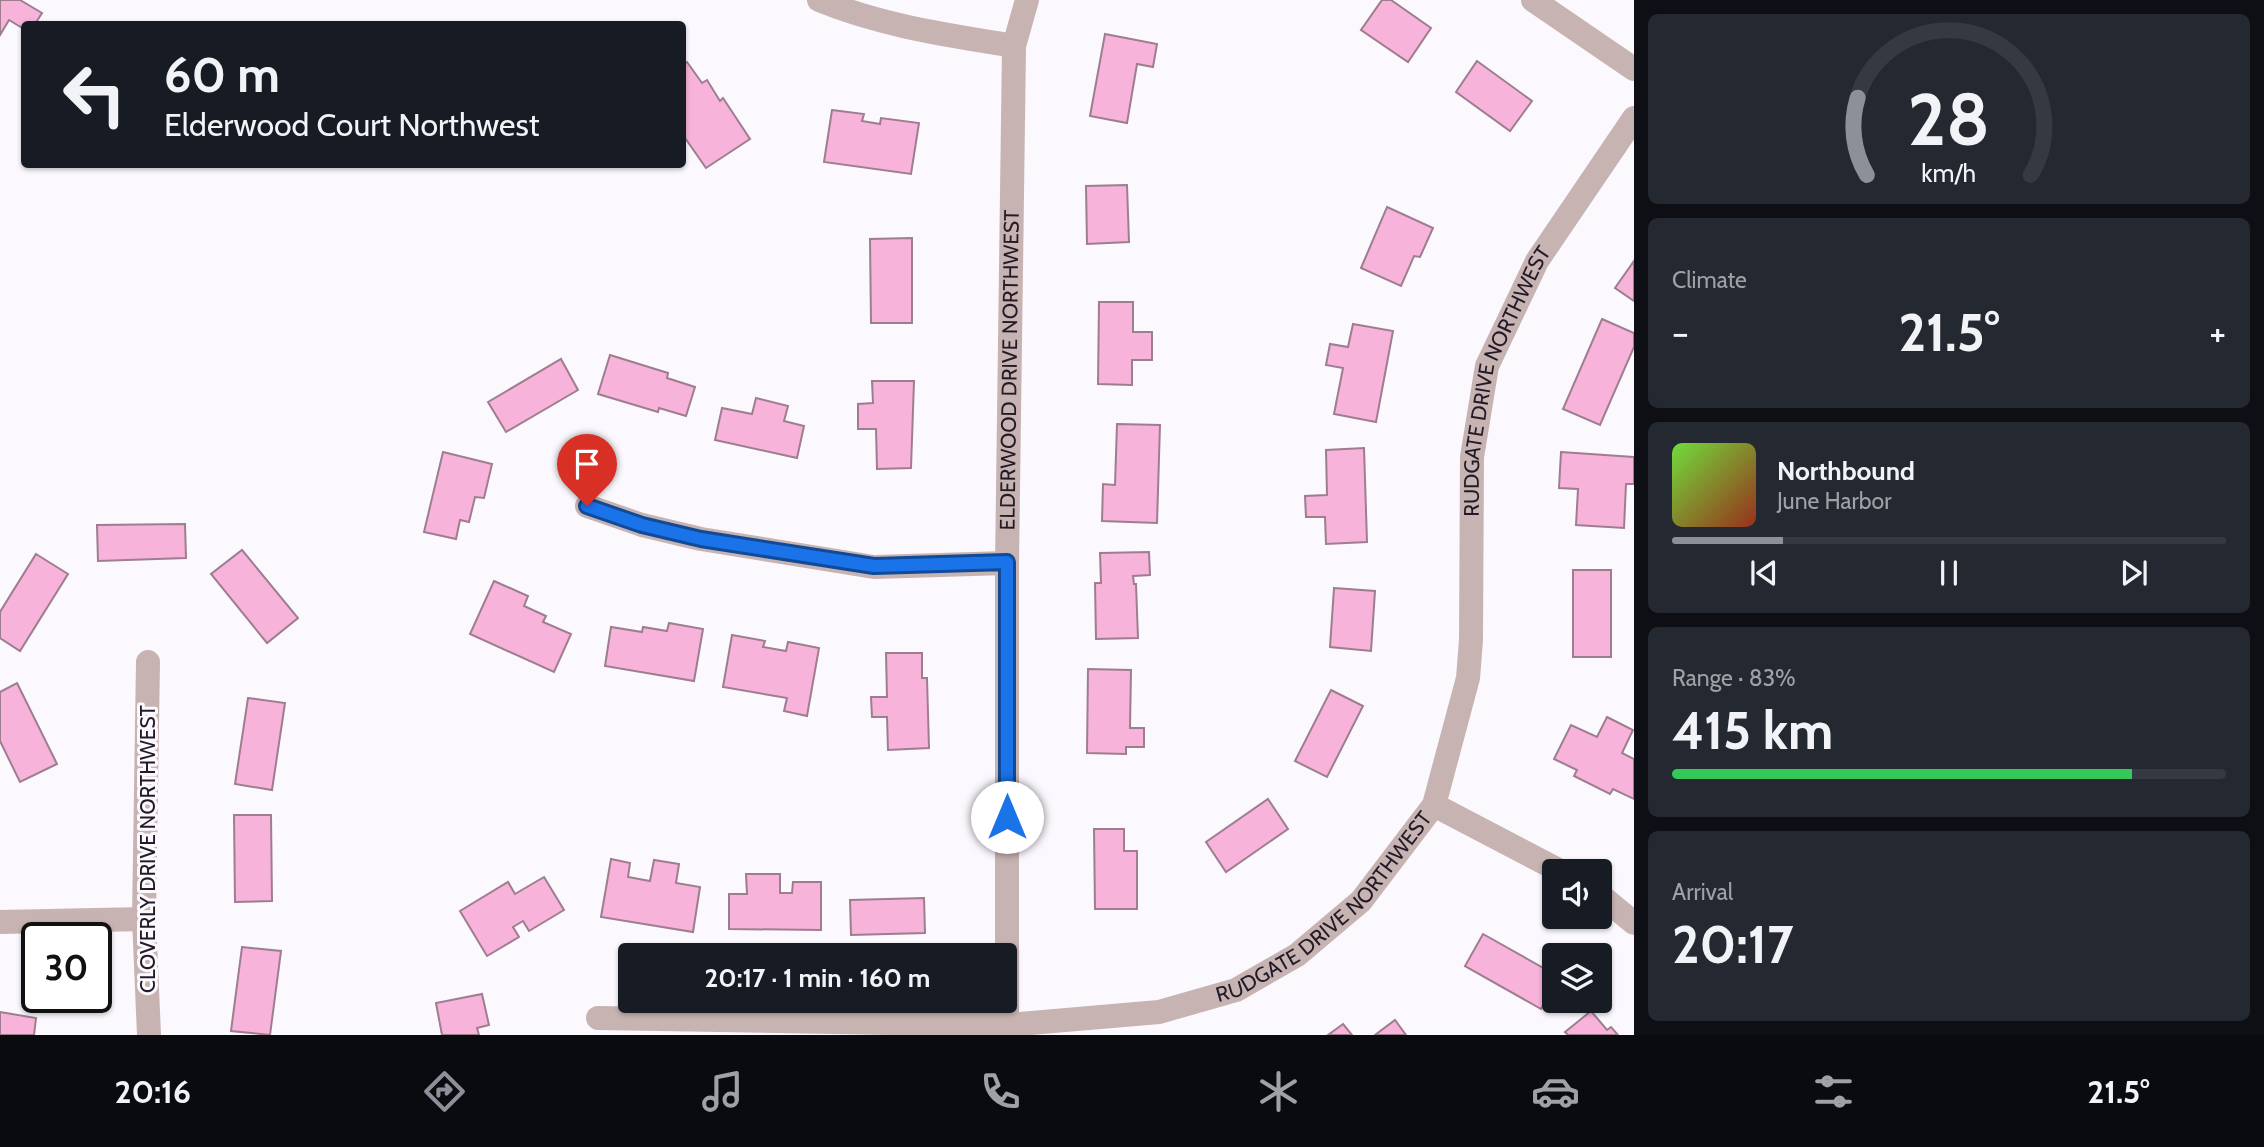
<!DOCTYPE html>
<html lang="en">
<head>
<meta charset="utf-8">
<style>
	:root { --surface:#171b24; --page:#242831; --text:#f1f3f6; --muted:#9ea1a6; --line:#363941; --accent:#8c9099 }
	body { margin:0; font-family:Cabin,sans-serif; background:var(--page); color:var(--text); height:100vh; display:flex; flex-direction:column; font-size:26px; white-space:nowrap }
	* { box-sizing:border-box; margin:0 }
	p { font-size:23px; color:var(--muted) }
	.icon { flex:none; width:38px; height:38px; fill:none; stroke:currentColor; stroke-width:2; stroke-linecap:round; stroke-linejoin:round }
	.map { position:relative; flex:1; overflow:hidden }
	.panel { display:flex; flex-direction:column; gap:14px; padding:14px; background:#0d0f14; width:630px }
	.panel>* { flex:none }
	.hud { position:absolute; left:21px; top:21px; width:665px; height:147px; border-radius:7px; box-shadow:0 2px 5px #0004; background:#171b24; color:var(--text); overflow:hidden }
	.buttons { position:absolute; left:1542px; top:859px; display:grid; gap:14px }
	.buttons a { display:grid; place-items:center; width:70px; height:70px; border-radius:7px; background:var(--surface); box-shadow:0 2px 5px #0004; font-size:35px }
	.speed { position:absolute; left:21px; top:922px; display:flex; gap:14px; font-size:35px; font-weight:700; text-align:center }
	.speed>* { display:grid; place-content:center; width:91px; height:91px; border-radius:50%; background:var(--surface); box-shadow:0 2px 5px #0004; line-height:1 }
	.speed .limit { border:4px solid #111; border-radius:10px; background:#fff; color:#111 }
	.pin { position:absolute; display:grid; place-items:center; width:60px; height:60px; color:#fff; margin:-72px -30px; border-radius:50% 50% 50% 0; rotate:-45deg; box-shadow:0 0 7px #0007 }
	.pin .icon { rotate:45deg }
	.me { position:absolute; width:77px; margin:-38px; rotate:0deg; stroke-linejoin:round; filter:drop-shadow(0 0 5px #0008) }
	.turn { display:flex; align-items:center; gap:24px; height:147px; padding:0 28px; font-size:32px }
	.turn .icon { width:91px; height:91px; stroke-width:2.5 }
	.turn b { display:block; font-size:49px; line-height:60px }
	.big { font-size:52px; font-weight:700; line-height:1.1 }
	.panel .tile { flex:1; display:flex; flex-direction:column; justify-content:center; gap:10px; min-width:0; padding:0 24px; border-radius:10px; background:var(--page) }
	.panel .dial { align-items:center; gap:0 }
	.dial svg { height:182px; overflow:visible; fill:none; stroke:var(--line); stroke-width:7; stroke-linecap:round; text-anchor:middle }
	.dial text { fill:var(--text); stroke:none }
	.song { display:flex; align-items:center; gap:21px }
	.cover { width:84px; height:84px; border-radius:10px; background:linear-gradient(135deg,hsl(100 70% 55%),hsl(10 70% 35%)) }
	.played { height:7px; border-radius:4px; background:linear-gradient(90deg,var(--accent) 20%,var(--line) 20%) }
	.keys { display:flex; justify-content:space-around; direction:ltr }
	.heat { display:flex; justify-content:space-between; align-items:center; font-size:38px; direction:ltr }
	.charge { height:10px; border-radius:5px; background:linear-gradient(90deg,#34c759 83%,var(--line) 0) }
	.trip { position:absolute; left:618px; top:943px; width:399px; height:70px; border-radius:7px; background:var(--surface); box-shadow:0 2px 5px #0004; font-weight:700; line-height:70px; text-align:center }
	.menu { display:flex; height:112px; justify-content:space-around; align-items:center; background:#090b0e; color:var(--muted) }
	.menu .icon { width:49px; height:49px }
	.menu .selected { color:var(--accent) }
	.menu b { font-size:32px; color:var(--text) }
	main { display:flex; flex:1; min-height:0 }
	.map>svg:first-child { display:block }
	.building { fill:#f8b3db; stroke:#9e7d8f; stroke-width:2 }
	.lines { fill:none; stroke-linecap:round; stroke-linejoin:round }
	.street { stroke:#c7b4b2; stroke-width:24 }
	.route-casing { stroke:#114b97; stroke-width:18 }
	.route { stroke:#1a73e8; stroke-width:12 }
	.labels { text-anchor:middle; stroke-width:6; stroke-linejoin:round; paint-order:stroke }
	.street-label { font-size:21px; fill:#221b27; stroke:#fbf8fe }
</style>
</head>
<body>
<main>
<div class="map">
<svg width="1634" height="1035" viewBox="0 0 1634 1035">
	<rect width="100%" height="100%" fill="#fbf8fe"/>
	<g class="building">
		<path d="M0,0h20l22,13 -7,11h-11v5l-15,-9 -9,15z"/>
		<path d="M1382,0h9l40,28 -23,34 -47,-32z"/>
		<path d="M1105,34l52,10 -4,23 -16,-3 -10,59 -37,-7z"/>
		<path d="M1477,61l55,40 -22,30 -54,-39z"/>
		<path d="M687,62l15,21 5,-3 13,21 3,-3 27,41 -44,29 -21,-30 -3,1v-74z"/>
		<path d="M832,110l32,4 -2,7 18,3 1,-6 38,5 -8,51 -87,-12z"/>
		<path d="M1127,185l2,57 -42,2 -1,-58z"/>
		<path d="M1387,207l46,21 -13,29 -6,-1 -13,30 -40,-18z"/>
		<path d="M912,238v85h-41l-1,-84z"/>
		<path d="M1634,261v40l-19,-13z"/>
		<path d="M1099,302h34v30h19v28h-20v25l-34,-1z"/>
		<path d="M1602,319l32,14v14l-34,78 -37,-16z"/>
		<path d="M1353,324l40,7 -17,91 -42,-8 9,-46 -17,-3 4,-21 18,3z"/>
		<path d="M610,355l58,18 -1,5 28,9 -9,29 -27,-8 -1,4 -60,-18z"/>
		<path d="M561,359l17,31 -72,42 -18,-30z"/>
		<path d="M872,381h42l-3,87 -34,1 -1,-40h-18v-25l15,-1z"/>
		<path d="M756,398l32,8 -4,15 20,5 -7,32 -82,-18 7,-32 30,6z"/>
		<path d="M1117,424l43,1 -3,98 -55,-2 1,-37 12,1z"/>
		<path d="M1364,448l3,94 -41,2 -1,-27h-19l-1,-21 22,-1 -1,-45z"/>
		<path d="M443,452l49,12 -8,34 -9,-1 -6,25 -9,-2 -4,19 -32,-7z"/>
		<path d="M1561,452l73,5v27h-8l-2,44 -48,-3 2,-36 -19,-1z"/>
		<path d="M185,524l1,34 -88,3 -1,-36z"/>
		<path d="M242,550l56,68 -31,25 -56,-69z"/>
		<path d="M1149,552l1,23 -17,1 1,8h2l2,54 -42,1 -1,-56h6l-1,-30z"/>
		<path d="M36,554l32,20 -48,77 -20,-13v-26z"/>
		<rect x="1573" y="570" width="38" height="87"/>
		<path d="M494,581l34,15 -4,10 22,10 -3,6 28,12 -17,38 -84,-38z"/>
		<path d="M1334,588l41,3 -4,60 -41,-4z"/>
		<path d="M669,623l34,6 -9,52 -89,-15 6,-39 31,5 1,-5 24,4z"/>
		<path d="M732,635l33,6 -2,6 23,4 2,-9 31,6 -12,68 -23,-5 3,-13 -64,-11z"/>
		<path d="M886,653h36v25h5l2,70 -41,2 -1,-33h-15l-1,-20h16z"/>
		<path d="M1088,669l43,1 -1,58h14v19h-18v7l-39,-1z"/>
		<path d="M17,683l40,81 -37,18 -20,-41v-49z"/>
		<path d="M1331,690l32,16 -36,71 -32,-16z"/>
		<path d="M248,698l37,5 -13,87 -37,-6z"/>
		<path d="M1607,717l26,13 -11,23 12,6v40l-21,-10 -3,5 -36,-18 3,-6 -23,-11 17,-34 26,12z"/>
		<path d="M1268,799l20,30 -62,43 -20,-30z"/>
		<path d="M234,815h37l1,86 -37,1z"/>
		<path d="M1094,829h30v22h13v58h-42z"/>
		<path d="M611,859l19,4 -2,14 22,4 4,-21 25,4 -3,19 24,4 -7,45 -92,-15z"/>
		<path d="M746,874h34v19h12l1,-11h28v48l-92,-1v-35h18z"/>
		<path d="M544,877l20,33 -35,21 -6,-10 -10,6 6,10 -32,19 -27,-45 48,-29 7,12z"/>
		<path d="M924,898l1,35 -74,2 -1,-35z"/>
		<path d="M1483,934l71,40v12l-13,23 -76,-43z"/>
		<path d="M242,947l39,4 -11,84 -39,-4z"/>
		<path d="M482,994l7,31 -12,3 2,7h-37l-6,-32z"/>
		<path d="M1591,1011l16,19 4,-3 7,8h-50l-3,-3z"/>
		<path d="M0,1012l36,6 -2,17h-34z"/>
		<path d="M1395,1020l11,15h-31z"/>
		<path d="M1343,1024l9,11h-24z"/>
	</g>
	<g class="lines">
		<g class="street">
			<path d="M819,0c63,26 129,35 195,46"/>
			<path d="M1533,0l101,69"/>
			<path d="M587,506l55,19 59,14 173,28 133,-4"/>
			<path d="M148,662l-4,257 5,116"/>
			<path d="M1434,805l128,67"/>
			<path d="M1600,895l34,28"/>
			<path d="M0,922l144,-3"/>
			<path id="s1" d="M598,1018l409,7 152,-13 77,-22 61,-35 64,-54 73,-96 34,-127 3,-38 1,-183 15,-91 50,-105 97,-143"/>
			<path id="s2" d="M1007,1035v-470l7,-519 13,-46"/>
		</g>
	</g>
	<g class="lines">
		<g class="route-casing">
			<path id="route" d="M587,506l55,19 59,14 173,27 133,-4v255"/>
		</g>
		<use href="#route" class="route"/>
	</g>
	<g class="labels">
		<g class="street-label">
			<text dy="7" stroke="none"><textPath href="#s2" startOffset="665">ELDERWOOD DRIVE NORTHWEST</textPath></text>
			<text dy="7" stroke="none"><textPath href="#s1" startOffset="1351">RUDGATE DRIVE NORTHWEST</textPath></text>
			<text transform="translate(148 849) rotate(-90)" y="7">CLOVERLY DRIVE NORTHWEST</text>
			<text dy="7" stroke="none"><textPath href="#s1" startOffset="763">RUDGATE DRIVE NORTHWEST</textPath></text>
		</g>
	</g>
</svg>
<div class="buttons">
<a><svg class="icon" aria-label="sound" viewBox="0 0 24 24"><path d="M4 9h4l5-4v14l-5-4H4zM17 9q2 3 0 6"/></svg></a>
<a><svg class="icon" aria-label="layers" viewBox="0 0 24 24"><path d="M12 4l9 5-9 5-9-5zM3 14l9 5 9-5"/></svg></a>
</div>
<div class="speed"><div class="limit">30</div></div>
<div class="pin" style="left:587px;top:506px;background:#d93025"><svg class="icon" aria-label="arrive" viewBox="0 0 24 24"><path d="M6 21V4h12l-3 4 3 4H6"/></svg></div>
<svg class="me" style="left:1007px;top:817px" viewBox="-20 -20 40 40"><circle r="19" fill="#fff"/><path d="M0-13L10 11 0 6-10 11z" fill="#1a73e8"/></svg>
<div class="trip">20:17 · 1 min · 160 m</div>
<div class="hud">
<div class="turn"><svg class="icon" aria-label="left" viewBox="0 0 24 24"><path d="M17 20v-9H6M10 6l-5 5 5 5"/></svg><div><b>60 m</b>Elderwood Court Northwest</div></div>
</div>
</div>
<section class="panel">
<div class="tile dial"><svg viewBox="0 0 100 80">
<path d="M14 69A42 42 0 1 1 86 69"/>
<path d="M14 69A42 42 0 0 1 10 35" stroke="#8c9099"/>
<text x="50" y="56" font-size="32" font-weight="700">28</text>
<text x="50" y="72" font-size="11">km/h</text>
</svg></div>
<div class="tile"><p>Climate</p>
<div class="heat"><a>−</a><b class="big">21.5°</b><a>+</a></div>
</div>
<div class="tile">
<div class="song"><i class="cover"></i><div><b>Northbound</b><p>June Harbor</p></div></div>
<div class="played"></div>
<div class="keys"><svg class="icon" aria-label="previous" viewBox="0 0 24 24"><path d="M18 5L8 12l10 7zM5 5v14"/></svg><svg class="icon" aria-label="pause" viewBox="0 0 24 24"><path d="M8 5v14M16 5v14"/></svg><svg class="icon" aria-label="next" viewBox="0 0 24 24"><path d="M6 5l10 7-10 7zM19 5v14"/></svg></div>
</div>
<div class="tile"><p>Range · 83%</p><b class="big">415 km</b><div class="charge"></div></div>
<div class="tile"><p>Arrival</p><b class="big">20:17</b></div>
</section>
</main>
<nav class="menu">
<b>20:16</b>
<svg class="icon selected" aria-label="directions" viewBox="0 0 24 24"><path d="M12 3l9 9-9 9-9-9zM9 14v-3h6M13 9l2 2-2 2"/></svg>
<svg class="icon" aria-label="music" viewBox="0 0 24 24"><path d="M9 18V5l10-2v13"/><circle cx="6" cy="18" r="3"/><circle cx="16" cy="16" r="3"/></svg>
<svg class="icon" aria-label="phone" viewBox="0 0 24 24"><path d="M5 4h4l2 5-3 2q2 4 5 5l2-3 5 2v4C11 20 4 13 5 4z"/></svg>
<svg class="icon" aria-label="climate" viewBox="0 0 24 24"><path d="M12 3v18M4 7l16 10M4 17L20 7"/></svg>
<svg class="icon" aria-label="car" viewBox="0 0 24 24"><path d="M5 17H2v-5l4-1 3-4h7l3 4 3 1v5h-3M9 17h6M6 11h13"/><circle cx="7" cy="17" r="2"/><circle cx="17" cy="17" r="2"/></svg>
<svg class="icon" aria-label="filters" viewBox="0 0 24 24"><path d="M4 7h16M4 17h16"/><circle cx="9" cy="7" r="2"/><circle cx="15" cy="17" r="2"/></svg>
<b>21.5°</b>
</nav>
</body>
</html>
